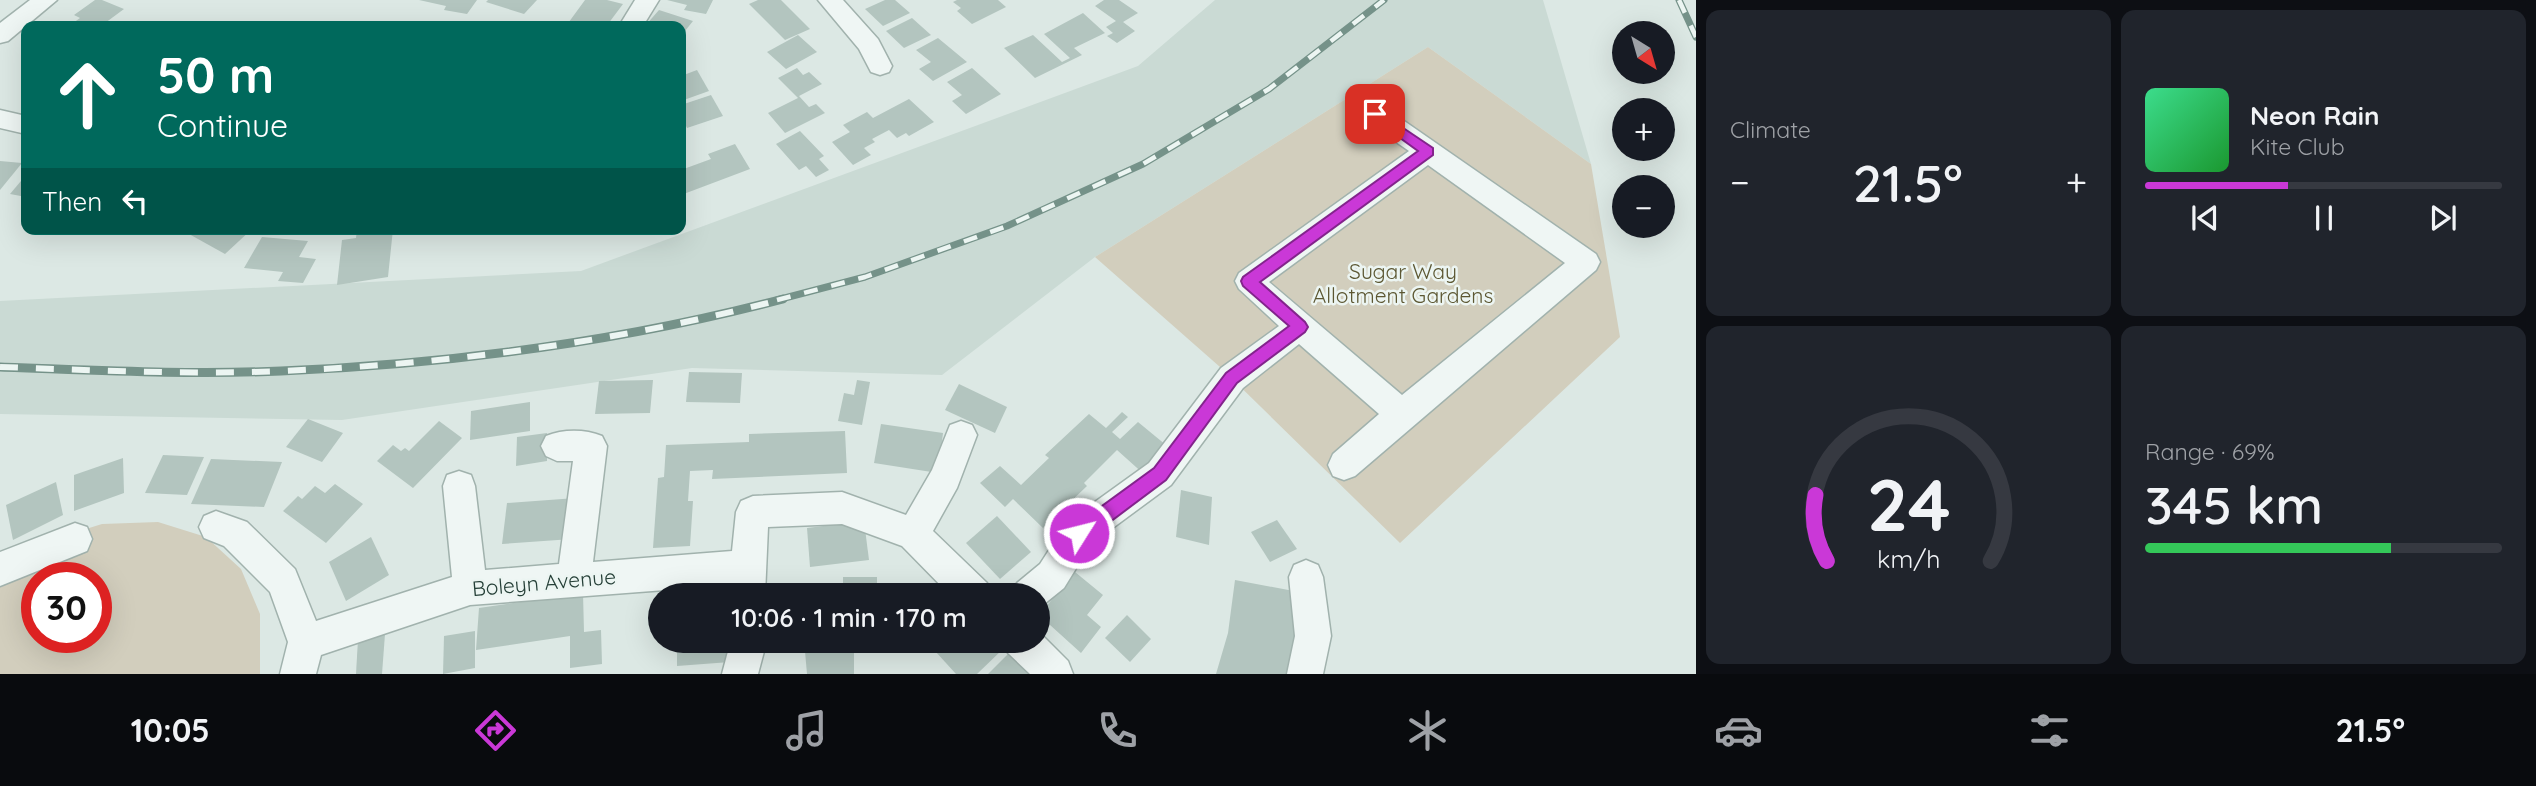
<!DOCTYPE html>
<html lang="en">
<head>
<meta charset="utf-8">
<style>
	:root { --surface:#171b24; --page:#20242c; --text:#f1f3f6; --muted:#9ea1a6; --line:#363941; --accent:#ca38d7 }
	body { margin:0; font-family:Quicksand,sans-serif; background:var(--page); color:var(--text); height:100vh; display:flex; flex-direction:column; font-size:26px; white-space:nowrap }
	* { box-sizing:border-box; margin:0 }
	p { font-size:23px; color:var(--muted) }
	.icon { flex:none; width:38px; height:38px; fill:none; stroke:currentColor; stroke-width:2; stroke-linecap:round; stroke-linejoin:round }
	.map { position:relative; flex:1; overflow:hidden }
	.details { display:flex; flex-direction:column; gap:10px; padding:10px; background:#0d0f14; width:840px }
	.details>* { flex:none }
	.hud { position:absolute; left:21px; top:21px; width:665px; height:214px; border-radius:14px; box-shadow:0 7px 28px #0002; background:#00695c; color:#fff; overflow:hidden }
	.needle { width:46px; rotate:143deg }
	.fabs { position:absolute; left:1612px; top:21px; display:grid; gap:14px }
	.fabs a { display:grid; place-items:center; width:63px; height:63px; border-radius:50%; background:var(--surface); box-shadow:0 7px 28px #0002; font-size:35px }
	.speed { position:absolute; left:21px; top:562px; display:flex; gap:14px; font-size:35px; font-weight:700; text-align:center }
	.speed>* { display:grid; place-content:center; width:91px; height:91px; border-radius:50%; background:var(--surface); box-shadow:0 7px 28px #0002; line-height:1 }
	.speed .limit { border:10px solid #d22; background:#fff; color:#111 }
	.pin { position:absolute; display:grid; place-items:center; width:60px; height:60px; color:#fff; margin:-30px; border-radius:14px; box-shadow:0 4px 10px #0006 }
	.me { position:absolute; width:77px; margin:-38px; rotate:54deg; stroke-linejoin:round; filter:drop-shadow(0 0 5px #0008) }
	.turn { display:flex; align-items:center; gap:24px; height:147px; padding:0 21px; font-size:32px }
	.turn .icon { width:91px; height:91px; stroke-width:2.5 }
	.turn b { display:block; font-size:49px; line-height:60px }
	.then { display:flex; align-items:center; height:66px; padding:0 21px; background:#0003; gap:14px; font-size:26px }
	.big { font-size:52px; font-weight:600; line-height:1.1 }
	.details .card { flex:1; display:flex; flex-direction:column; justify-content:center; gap:10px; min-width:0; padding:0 24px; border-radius:14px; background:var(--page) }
	.details .dial { align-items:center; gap:0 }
	.dial svg { height:182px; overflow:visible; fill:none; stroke:var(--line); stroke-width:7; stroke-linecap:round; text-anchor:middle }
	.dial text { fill:var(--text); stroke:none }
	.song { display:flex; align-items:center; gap:21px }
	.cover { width:84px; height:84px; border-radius:10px; background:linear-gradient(135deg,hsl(150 70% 55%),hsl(130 70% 35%)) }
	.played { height:7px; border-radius:4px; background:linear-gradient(90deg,var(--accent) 40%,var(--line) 40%) }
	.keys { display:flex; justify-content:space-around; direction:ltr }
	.heat { display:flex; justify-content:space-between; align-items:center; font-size:38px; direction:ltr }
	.charge { height:10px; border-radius:5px; background:linear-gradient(90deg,#34c759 69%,var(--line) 0) }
	.details .tiles { flex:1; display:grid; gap:10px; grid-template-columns:repeat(2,1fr) }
	.trip { position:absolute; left:648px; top:583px; width:402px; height:70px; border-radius:35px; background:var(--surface); box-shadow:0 7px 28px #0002; font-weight:600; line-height:70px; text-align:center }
	.tab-bar { display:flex; height:112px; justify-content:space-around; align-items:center; background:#090b0e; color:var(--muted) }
	.tab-bar .icon { width:49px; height:49px }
	.tab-bar .selected { color:var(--accent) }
	.tab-bar b { font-size:32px; color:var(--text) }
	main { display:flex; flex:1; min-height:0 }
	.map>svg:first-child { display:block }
	.built { fill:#cadad4 }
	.green { fill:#d2cebd; fill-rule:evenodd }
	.building { fill:#b3c5bf }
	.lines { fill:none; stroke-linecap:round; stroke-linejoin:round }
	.minor-casing { stroke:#a1b2ad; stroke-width:3 }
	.minor { fill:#eff6f4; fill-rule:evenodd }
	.rail-far1-casing { stroke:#759289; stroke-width:7 }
	.rail-casing { stroke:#759289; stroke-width:9 }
	.rail-far1 { stroke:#ecf5f2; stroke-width:4.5; stroke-dasharray:14; stroke-linecap:butt }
	.rail { stroke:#ecf5f2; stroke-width:6; stroke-dasharray:18; stroke-linecap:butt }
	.route { fill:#ca38d7; stroke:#83248c; stroke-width:2 }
	.labels { text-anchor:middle; stroke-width:5; stroke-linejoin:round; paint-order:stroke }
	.park-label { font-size:21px; fill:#5c5732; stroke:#ecf5f2 }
	.street-label { font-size:21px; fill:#253f37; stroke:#ecf5f2 }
</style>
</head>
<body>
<main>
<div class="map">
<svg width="1696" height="674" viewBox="0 0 1696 674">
	<rect width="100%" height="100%" fill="#dce8e4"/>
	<path class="built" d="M1215,0h328l48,164 -163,-117 -333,210 -153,118 -250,-7 -350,52 -342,-6v-113l581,-30 557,-205z"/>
	<g class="green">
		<path d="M1428,47l163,117 29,173 -220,206 -180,-176 -125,-110z"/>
		<path d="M158,522l48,15 35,32 19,45v60h-260v-107l41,-24 61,-19zM37,578h59v59h-59z"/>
	</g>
	<g class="building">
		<path d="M95,0h7l22,9 -23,17h-32l11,-8 -6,-3z"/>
		<path d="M419,0h58l-10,14 -23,-4 2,-4z"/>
		<path d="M488,0h49l-13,14 -38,-12z"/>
		<path d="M585,0h22l16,4 -15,20 -9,-2 -3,4h-30z"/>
		<path d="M667,0h46l-7,14 -22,-4 3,-5z"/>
		<path d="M758,0h23l29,29 -25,11 -36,-36z"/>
		<path d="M885,0h10l15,13 -27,13 -18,-17z"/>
		<path d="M957,0h41l8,7 -34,17 -15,-13 4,-3 -8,-6z"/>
		<path d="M1104,0h15l19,13 -15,9 12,9 -18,12 -10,-7 6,-3 -7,-6 10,-6 -21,-15z"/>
		<path d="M659,10l34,11 -12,15v-10h-36z"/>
		<path d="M1083,13l22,20 -31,15 8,7 -47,23 -31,-30 29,-13 29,27 8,-4 -26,-24z"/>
		<path d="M912,18l19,17 -27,13 -18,-17z"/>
		<path d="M798,35l19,17 -31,17 -19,-17z"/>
		<path d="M938,38l29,24 -34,19 -14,-12 12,-7 -15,-12z"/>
		<path d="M797,68l6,7 6,-3 13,12 -23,12 10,11 7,-3 9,9 -40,20 -17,-20 30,-15 -20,-20z"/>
		<path d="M972,68l29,26 -35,20 -14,-13 10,-6 -15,-13z"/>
		<path d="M697,70l12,21 -28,10v-25z"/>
		<path d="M711,95l12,21 -36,12 -6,-12v-11z"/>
		<path d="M909,99l25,23 -25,14 -3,-3 -9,5 -8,-8 -17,9 3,3 -11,6 7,7 -18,10 -21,-23 18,-10 -7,-7 24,-13 6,6z"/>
		<path d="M800,131l24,25 -5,3 10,11 -13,7 -10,-11 -7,4 -23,-26z"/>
		<path d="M735,144l15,25 -69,26v-25l30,-11 -3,-5z"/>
		<path d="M0,161l22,2 -22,27z"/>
		<path d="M26,175v22l-16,-3z"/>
		<path d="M180,229h72l-27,25z"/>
		<path d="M357,229h36l-5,48 -51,8 5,-45 14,-2z"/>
		<path d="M262,237l46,4 -9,16 17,2 -13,24 -25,-2 5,-9 -39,-4z"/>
		<path d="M689,372l53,1 -2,30 -54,-1z"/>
		<path d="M653,380l-3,33 -55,1 4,-33z"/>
		<path d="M857,380l13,2 -8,43 -24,-4 6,-28 10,2z"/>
		<path d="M959,384l48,23 -12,26 -50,-23z"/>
		<path d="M530,402v29l-60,9 1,-29z"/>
		<path d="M1122,412l6,5 -16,15 8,7 18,-17 34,28 -26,26 -29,-26 -33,33 3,3 -44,42 -30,-29 -8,8 -25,-24 20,-17 21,19 28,-27 -4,-3 44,-41 17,14z"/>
		<path d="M308,419l35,14 -21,29 -36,-15z"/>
		<path d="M439,421l23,17 -49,50 -36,-27 16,-16 8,6 4,-3 4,3z"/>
		<path d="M881,424l62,9 -5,40 -64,-10z"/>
		<path d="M845,431l2,42 -135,6 1,-9 -23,1 -2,30h5l-3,45 -37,2 5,-70 6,-1 2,-32 83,-3v-8z"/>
		<path d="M547,433v28l-31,5 1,-29z"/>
		<path d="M163,455l41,2 -17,38 -42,-2z"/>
		<path d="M123,458l1,35 -50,18v-36z"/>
		<path d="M211,459l71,3 -18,45 -73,-3z"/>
		<path d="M56,482l7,33 -50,25 -7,-35z"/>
		<path d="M335,484l28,20 -37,39 -43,-32 15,-15 4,3 13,-13 10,7z"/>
		<path d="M1181,490l31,7 -3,48 -33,-8z"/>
		<path d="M576,498l-4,41 -70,5 5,-41z"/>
		<path d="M997,516l34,36 -31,27 -34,-36z"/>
		<path d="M1277,520l20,29 -27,13 -19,-30z"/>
		<path d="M864,521l5,39 -59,7 -3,-39z"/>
		<path d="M371,537l18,38 -43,26 -17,-39z"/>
		<path d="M1075,572l28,23 -16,20 14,12 -20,26 -42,-38z"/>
		<rect x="843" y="577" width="34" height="18"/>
		<path d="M1235,580l64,12 -9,82h-74l12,-41z"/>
		<path d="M583,593l1,39 17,-2 1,34 -32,4v-32l-94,14 3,-42z"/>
		<path d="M1127,615l24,24 -21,23 -25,-24z"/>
		<path d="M475,631v37l-32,6 1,-38z"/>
		<path d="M385,634l-3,40h-26l2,-35z"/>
		<path d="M677,640h52l1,22 -53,4z"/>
		<path d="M804,640h27v9l23,1v24h-47z"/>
		<path d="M925,640h72l7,8 -27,26h-21z"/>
		<path d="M1012,650l23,24h-47z"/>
	</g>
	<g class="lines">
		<g class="minor-casing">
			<g id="minor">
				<path d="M30,0h27l-49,41 -8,2v-20z"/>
				<path d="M635,0h24l-16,26h-24z"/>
				<path d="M818,0h25l35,39 14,27 -3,6 -9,3 -9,-3 -12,-23z"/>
				<path d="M1375,105l9,2 212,147 4,8 -4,8 -241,206 -11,4 -11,-4 -5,-11 5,-11 46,-40 -80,-70 -56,44 -72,97 -80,59 -27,44 -26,21v-14h-26l5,-12 23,-19 27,-42 82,-59 72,-95 58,-42 -40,-37 -4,-8 4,-8 170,-122 -43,-30 -4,-7 4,-7zM1428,165l137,98 -163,132 -133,-113z"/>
				<path d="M0,110l26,6v18l-26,-6z"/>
				<path d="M961,421l11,4 5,10 -20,53 -24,43 54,52 5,12h-42l-48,-49 -60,-22 -74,3 -3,68h-34v-10l-261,20 -149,50 -5,19h-36l8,-32 -18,-50 -46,-46 -20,-8 -5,-11 5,-11 12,-5 31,11 48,47 21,52 136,-44 -9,-91 4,-11 12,-4 12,4 4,11 10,84 74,-6 14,-103h-16l-11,-5 -5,-10 5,-10c17,-7 39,-7 56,0l5,10 -14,116 139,-11 4,-39 5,-11 12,-5 89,-4 64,23 26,-45 18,-45z"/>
				<path d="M75,523l12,4 5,12 -5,12 -87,35v-34z"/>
				<path d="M1306,560l12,5 5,12 8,59 -8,38h-36l8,-38 -6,-59 5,-12z"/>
				<path d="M1038,631l30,30 5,13h-43l-22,-21 -5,-13h35z"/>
				<path d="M731,640h36l-9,34h-36z"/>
			</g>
		</g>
		<use href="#minor" class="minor"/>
		<g class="rail-far1-casing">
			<g id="rail-far1">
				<path d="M1679,0l17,37"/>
				<path d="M777,300l88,-23 142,-51 136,-62 126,-75 115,-89"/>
			</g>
		</g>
		<g class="rail-casing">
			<path id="rail" d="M0,367c93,3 187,8 281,4 169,-7 338,-29 502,-72"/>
		</g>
		<use href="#rail-far1" class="rail-far1"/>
		<use href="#rail" class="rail"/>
	</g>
	<path class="route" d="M1375,109l58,39v7l-173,127 45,40 3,5 -3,5 -68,51 -71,97 -80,60 -7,2 -6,-2 -3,-7 3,-6 81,-59 72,-95 63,-47 -46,-40 -2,-5 2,-4 175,-126 -47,-34v-7z"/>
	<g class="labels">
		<g class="park-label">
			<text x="1403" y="279">Sugar Way<tspan x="1403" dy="24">Allotment Gardens</tspan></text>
		</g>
		<g class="street-label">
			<text transform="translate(544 583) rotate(-5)" y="7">Boleyn Avenue</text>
		</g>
	</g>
</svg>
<div class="fabs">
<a><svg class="needle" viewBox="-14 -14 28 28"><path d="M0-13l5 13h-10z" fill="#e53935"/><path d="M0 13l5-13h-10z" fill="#9ea1a6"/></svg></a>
<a>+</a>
<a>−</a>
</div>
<div class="speed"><div class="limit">30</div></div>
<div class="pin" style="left:1375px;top:114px;background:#d93025"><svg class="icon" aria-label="arrive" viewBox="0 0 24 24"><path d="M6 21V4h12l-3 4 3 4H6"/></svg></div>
<svg class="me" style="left:1079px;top:533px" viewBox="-20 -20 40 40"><circle r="17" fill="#ca38d7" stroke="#fff" stroke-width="3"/><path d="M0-11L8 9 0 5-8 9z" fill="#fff"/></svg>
<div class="trip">10:06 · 1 min · 170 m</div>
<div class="hud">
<div class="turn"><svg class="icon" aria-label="ahead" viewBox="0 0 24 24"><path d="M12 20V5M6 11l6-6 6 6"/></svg><div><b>50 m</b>Continue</div></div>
<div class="then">Then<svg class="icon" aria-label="left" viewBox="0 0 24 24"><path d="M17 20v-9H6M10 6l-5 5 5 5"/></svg></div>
</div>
</div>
<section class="details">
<div class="tiles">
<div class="card"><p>Climate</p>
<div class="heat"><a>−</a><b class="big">21.5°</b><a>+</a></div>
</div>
<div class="card">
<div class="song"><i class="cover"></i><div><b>Neon Rain</b><p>Kite Club</p></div></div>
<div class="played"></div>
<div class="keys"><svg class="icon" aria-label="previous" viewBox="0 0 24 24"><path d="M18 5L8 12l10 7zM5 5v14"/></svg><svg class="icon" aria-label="pause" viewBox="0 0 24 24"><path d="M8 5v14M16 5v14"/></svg><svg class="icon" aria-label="next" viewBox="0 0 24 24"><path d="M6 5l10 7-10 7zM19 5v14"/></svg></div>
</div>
<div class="card dial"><svg viewBox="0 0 100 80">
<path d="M14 69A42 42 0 1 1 86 69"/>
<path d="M14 69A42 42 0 0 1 9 40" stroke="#ca38d7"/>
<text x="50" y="56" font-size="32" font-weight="700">24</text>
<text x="50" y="72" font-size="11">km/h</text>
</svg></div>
<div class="card"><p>Range · 69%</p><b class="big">345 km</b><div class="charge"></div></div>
</div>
</section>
</main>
<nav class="tab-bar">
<b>10:05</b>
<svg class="icon selected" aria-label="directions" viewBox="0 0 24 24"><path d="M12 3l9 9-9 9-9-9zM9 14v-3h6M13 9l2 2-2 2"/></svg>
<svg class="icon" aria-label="music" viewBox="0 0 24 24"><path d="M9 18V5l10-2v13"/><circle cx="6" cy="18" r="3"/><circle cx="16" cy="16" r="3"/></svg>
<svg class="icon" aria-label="phone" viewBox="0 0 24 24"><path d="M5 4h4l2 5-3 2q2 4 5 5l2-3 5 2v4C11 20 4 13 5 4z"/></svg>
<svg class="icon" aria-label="climate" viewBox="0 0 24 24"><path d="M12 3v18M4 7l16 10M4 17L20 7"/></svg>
<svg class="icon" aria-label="car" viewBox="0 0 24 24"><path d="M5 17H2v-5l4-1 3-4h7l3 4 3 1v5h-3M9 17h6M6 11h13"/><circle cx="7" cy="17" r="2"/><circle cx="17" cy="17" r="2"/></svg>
<svg class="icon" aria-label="filters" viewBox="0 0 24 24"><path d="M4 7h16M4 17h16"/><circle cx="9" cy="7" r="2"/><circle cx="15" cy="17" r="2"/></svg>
<b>21.5°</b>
</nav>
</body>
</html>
